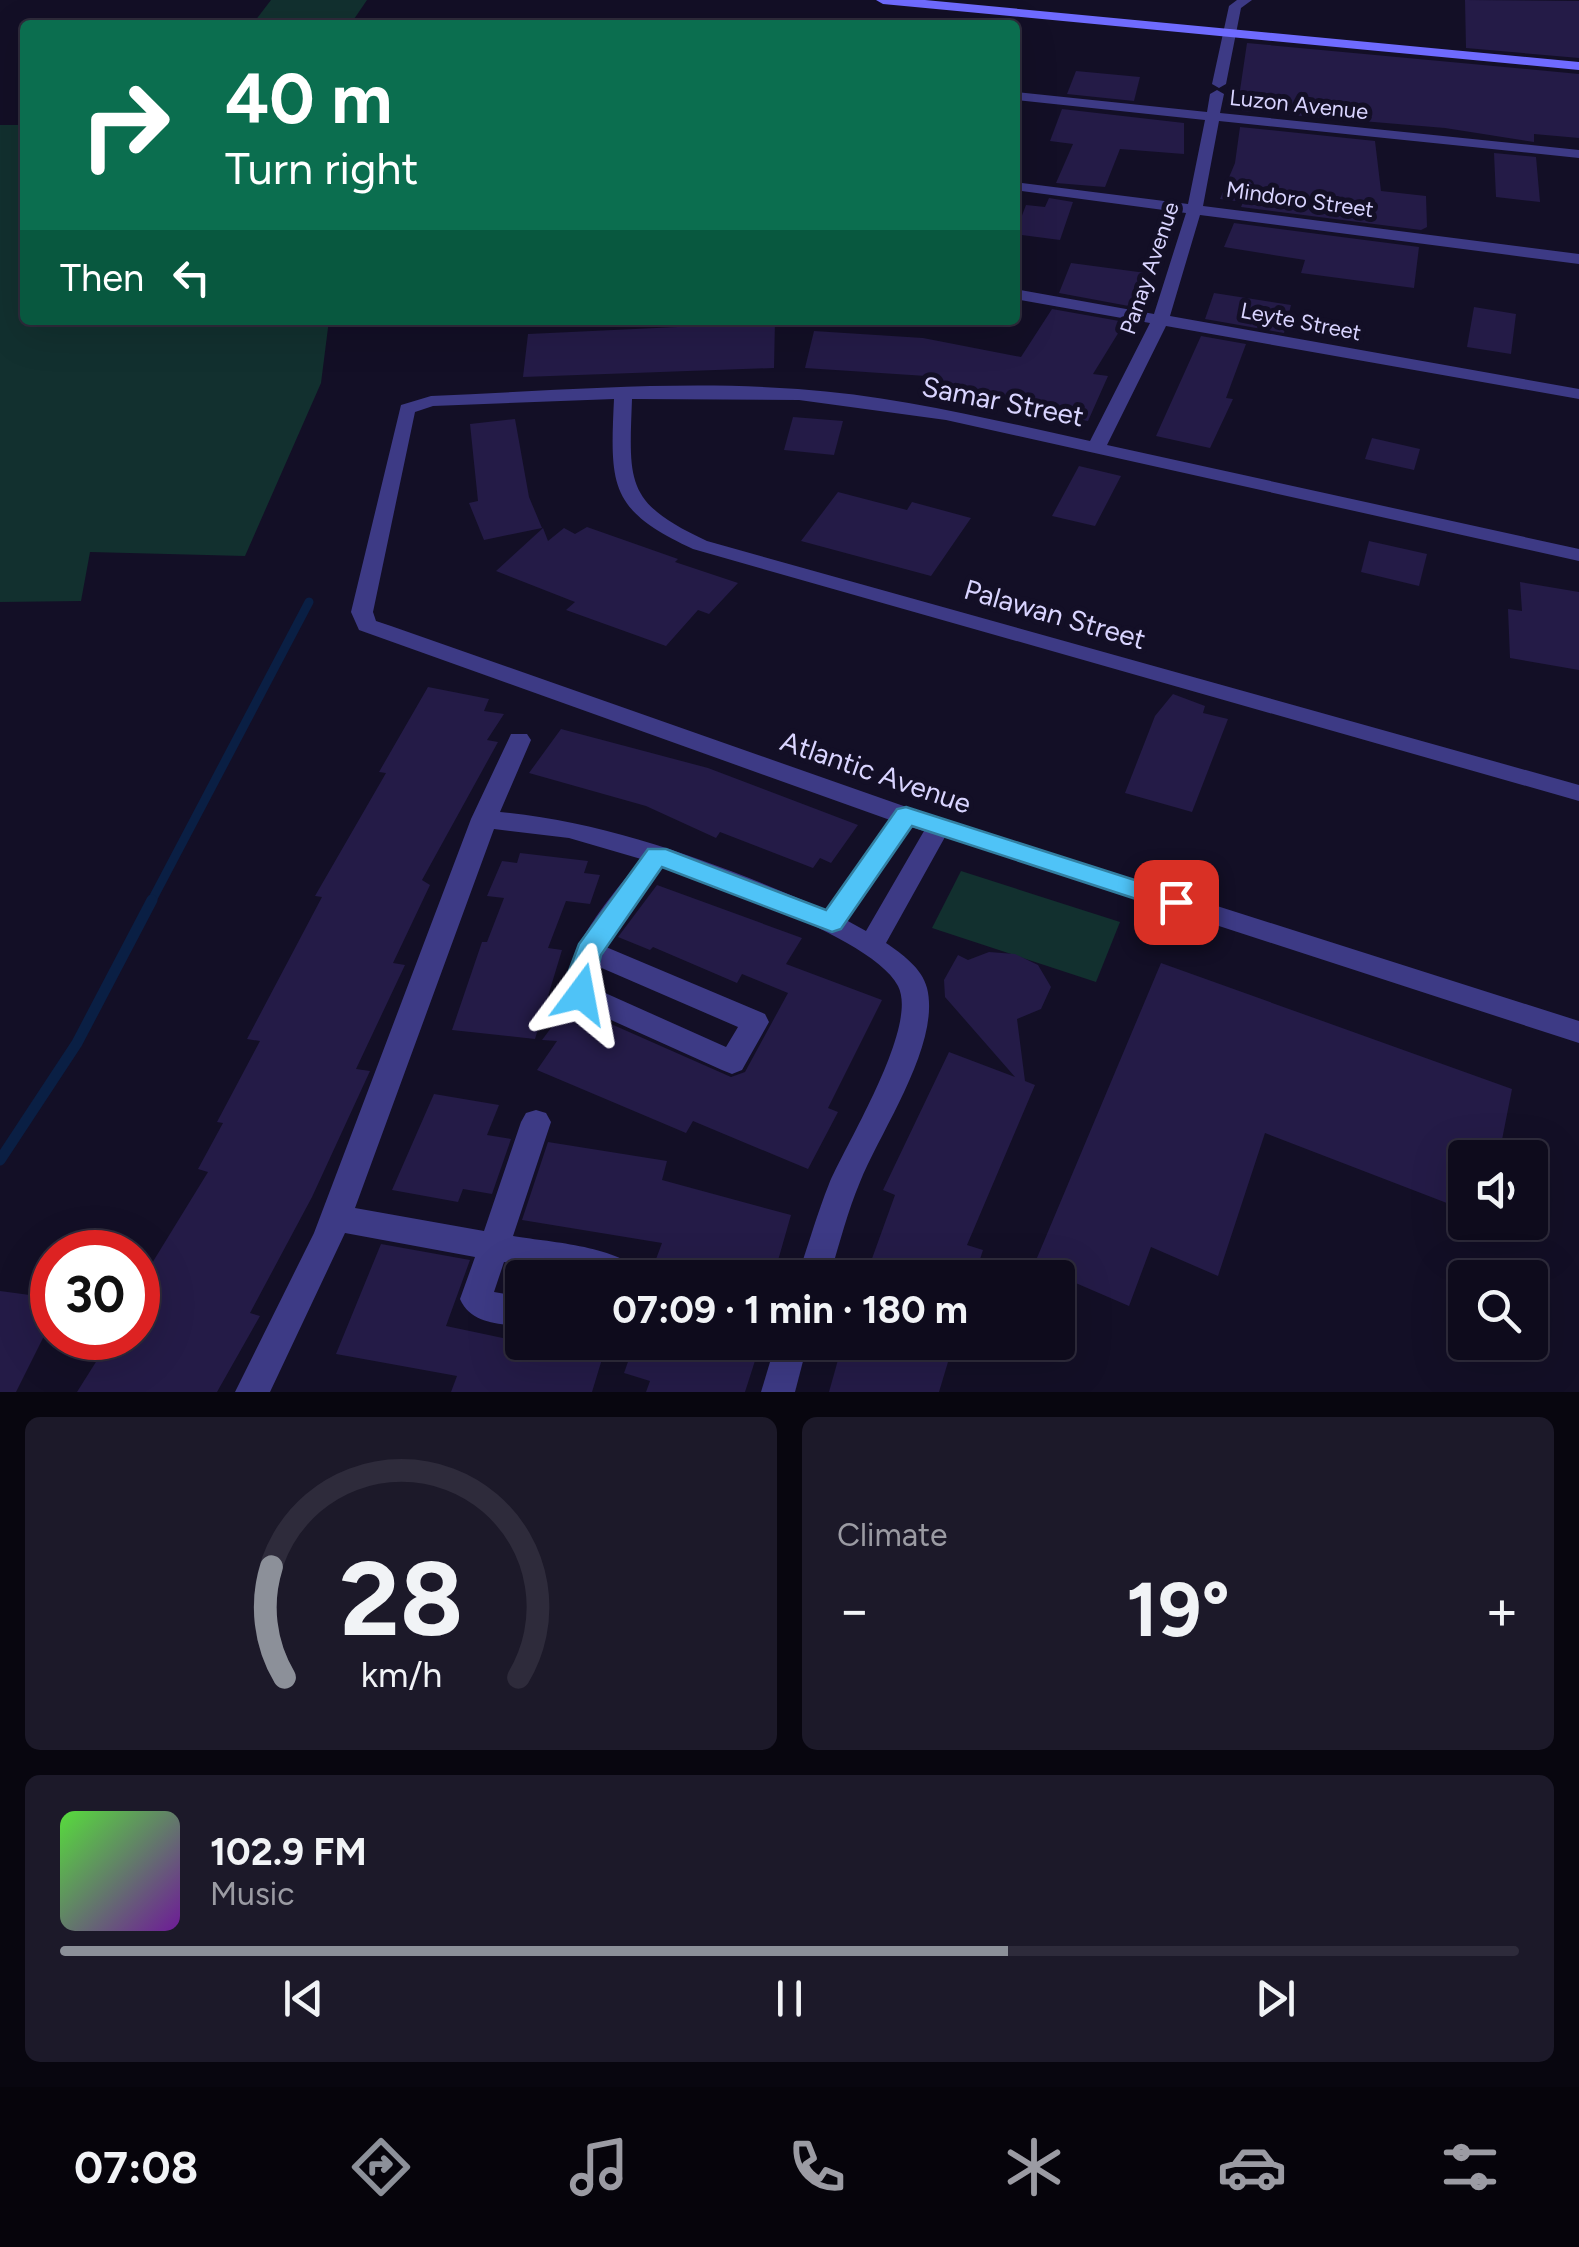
<!DOCTYPE html>
<html lang="en">
<head>
<meta charset="utf-8">
<style>
	:root { --surface:#0e0b1c; --page:#1c1929; --text:#f1f3f6; --muted:#9b9ba3; --line:#2e2b3b; --accent:#8c9099 }
	body { margin:0; font-family:Figtree,sans-serif; background:var(--page); color:var(--text); height:100vh; display:flex; flex-direction:column; font-size:38px; white-space:nowrap }
	* { box-sizing:border-box; margin:0 }
	p { font-size:32px; color:var(--muted) }
	.icon { flex:none; width:55px; height:55px; fill:none; stroke:currentColor; stroke-width:2; stroke-linecap:round; stroke-linejoin:round }
	.map { position:relative; height:1392px; overflow:hidden }
	.details { display:flex; flex-direction:column; gap:25px; padding:25px; background:#08060f; flex:1 }
	.details>* { flex:none }
	.guide { position:absolute; left:20px; top:20px; width:1000px; height:305px; border-radius:10px; box-shadow:0 10px 40px #0002,0 0 0 2px var(--line); background:#0b6e4f; color:#fff; overflow:hidden }
	.controls { position:absolute; left:1448px; top:1140px; display:grid; gap:20px }
	.controls a { display:grid; place-items:center; width:100px; height:100px; border-radius:10px; background:var(--surface); box-shadow:0 10px 40px #0002,0 0 0 2px var(--line); font-size:50px }
	.speed { position:absolute; left:30px; top:1230px; display:flex; gap:20px; font-size:50px; font-weight:700; text-align:center }
	.speed>* { display:grid; place-content:center; width:130px; height:130px; border-radius:50%; background:var(--surface); box-shadow:0 10px 40px #0002,0 0 0 2px var(--line); line-height:1 }
	.speed .limit { border:15px solid #d22; background:#fff; color:#111 }
	.pin { position:absolute; display:grid; place-items:center; width:85px; height:85px; color:#fff; margin:-42px; border-radius:20px; box-shadow:0 5px 15px #0006 }
	.me { position:absolute; width:110px; margin:-55px; rotate:13deg; stroke-linejoin:round; filter:drop-shadow(0 0 8px #0008) }
	.turn { display:flex; align-items:center; gap:35px; height:210px; padding:0 40px; font-size:45px }
	.turn .icon { width:130px; height:130px; stroke-width:2.5 }
	.turn b { display:block; font-size:70px; line-height:85px }
	.then { display:flex; align-items:center; height:95px; padding:0 40px; background:#0003; gap:20px; font-size:38px }
	.big { font-size:75px; font-weight:700; line-height:1.1 }
	.details .tile { flex:1; display:flex; flex-direction:column; justify-content:center; gap:15px; min-width:0; padding:0 35px; border-radius:15px; background:var(--page) }
	.details .dial { align-items:center; gap:0 }
	.dial svg { height:260px; overflow:visible; fill:none; stroke:var(--line); stroke-width:7; stroke-linecap:round; text-anchor:middle }
	.dial text { fill:var(--text); stroke:none }
	.song { display:flex; align-items:center; gap:30px }
	.cover { width:120px; height:120px; border-radius:15px; background:linear-gradient(135deg,hsl(110 70% 55%),hsl(280 70% 35%)) }
	.played { height:10px; border-radius:5px; background:linear-gradient(90deg,var(--accent) 65%,var(--line) 65%) }
	.keys { display:flex; justify-content:space-around; direction:ltr }
	.heat { display:flex; justify-content:space-between; align-items:center; font-size:55px; direction:ltr }
	.details .tiles { flex:1; display:grid; gap:25px; grid-template-columns:1fr 1fr }
	.tile:last-child { grid-column:span 2 }
	.trip { position:absolute; left:505px; top:1260px; width:570px; height:100px; border-radius:10px; background:var(--surface); box-shadow:0 10px 40px #0002,0 0 0 2px var(--line); font-weight:700; line-height:100px; text-align:center }
	.tabs { display:flex; height:160px; justify-content:space-around; align-items:center; background:#06040b; color:var(--muted) }
	.tabs .icon { width:70px; height:70px }
	.tabs .active { color:var(--accent) }
	.tabs b { font-size:45px; color:var(--text) }
	.map>svg:first-child { display:block }
	.green { fill:#12302f }
	.lines { fill:none; stroke-linecap:round; stroke-linejoin:round }
	.stream-far1 { stroke:#0a1f44; stroke-width:9 }
	.stream { stroke:#0a1f44; stroke-width:11 }
	.building { fill:#241b47 }
	.minor { fill:#3d3a85; fill-rule:evenodd }
	.secondary { fill:#6f6bff; fill-rule:evenodd }
	.route { fill:#4fc3f7; stroke:#337fa1; stroke-width:2.5 }
	.labels { text-anchor:middle; stroke-width:10; stroke-linejoin:round; paint-order:stroke }
	.far-street-label { font-size:22px; fill:#d9d4ff; stroke:#130f26 }
	.street-label { font-size:28px; fill:#d9d4ff; stroke:#130f26 }
</style>
</head>
<body>
<div class="map">
<svg width="1579" height="1392" viewBox="0 0 1579 1392">
	<rect width="100%" height="100%" fill="#130f26"/>
	<g class="green">
		<path d="M271,0h96l-17,25h-98z"/>
		<path d="M0,125h25v195h304l-8,63 -76,173 -155,-4 -9,49 -81,1z"/>
		<path d="M961,871l159,51 -24,60 -164,-54z"/>
	</g>
	<g class="lines">
		<path class="stream-far1" d="M151,902l158,-300"/>
		<path class="stream" d="M0,1160l77,-117 75,-143"/>
	</g>
	<g class="building">
		<path d="M1465,0l114,1v57l-113,-10z"/>
		<path d="M1247,43l332,31v64l-45,-4v8l-89,-14 -203,-17 -3,-14z"/>
		<path d="M1076,71l64,6 -6,24 -67,-7z"/>
		<path d="M1062,109l122,14v31l-64,-5 -15,38 -49,-4 17,-39 -23,-3z"/>
		<path d="M1240,127l135,14 6,50 45,5 1,31 -6,3 -180,-23 2,-5 -23,-3 15,-36z"/>
		<path d="M1494,153l42,4 4,45 -44,-5z"/>
		<path d="M1049,198l24,4 -13,38 -45,-6 11,-29 19,2z"/>
		<path d="M1234,223l185,24 -5,41 -113,-15 4,-13 -81,-13z"/>
		<path d="M1071,263l75,10 -12,34 -75,-14z"/>
		<path d="M1214,293l77,12 -7,28 -79,-14z"/>
		<path d="M1474,307l42,7 -5,40 -44,-7z"/>
		<path d="M1052,309l73,13 -32,52 15,2 -20,45 -58,-11 3,-5 -112,-21 5,-8 -121,-8 9,-37 109,7 98,19z"/>
		<path d="M720,320h55l-1,48 -251,9 5,-43 192,-9z"/>
		<path d="M1201,336l45,8 -20,54 7,1 -23,49 -54,-12z"/>
		<path d="M793,417l50,4 -9,34 -50,-5z"/>
		<path d="M515,419l14,78 13,31 -58,12 -15,-37 9,-2 -8,-77z"/>
		<path d="M1372,438l48,11 -6,21 -49,-11z"/>
		<path d="M1079,466l42,10 -26,50 -43,-10z"/>
		<path d="M838,492l69,18 5,-8 59,16 -40,58 -130,-35z"/>
		<path d="M587,527l91,32 -3,3 63,21 -29,31 -11,-4 -32,36 -100,-36 9,-8 -79,-31 47,-43 5,13 16,-13 11,6z"/>
		<path d="M1369,541l58,13 -8,32 -58,-14z"/>
		<path d="M1520,582l59,10v78l-69,-12 -2,-49 14,2z"/>
		<path d="M428,687l61,12 -5,12 20,3 -17,26 11,2 -76,138 8,5 -37,78 12,2 -49,104 14,2 -58,126 -62,116 10,3 -43,76h-140l34,-54h27v-52l70,-114 -10,-3 25,-46 -6,-1 43,-81 -13,-2 75,-142 -7,-1 71,-123 -7,-1z"/>
		<path d="M1173,694l32,12 -2,7 25,6 -36,93 -67,-19 30,-77z"/>
		<path d="M561,729l147,39 150,57 -27,38 -11,-5 -7,10 -93,-36 -4,6 -70,-32 -117,-33z"/>
		<path d="M520,853l68,8 -4,12 16,2 -10,29 -24,-3 -18,47 14,2 -27,89 -83,-9 30,-88h5l17,-44 -17,-2 15,-35 15,2z"/>
		<path d="M657,885l145,53 -16,26 96,36 -54,108 10,4 -30,57 -115,-48 -7,12 -149,-63 20,-29 -15,-1 26,-35 163,72 14,-5 43,-79 -46,-19 -5,9 -84,-36 -3,3 -32,-13z"/>
		<path d="M989,952l26,2 23,11 13,22 -10,22 -24,10 8,62 10,4 -68,160 16,5 -9,28h-109l30,-83 -12,-5 66,-138 66,25 -70,-80 -1,-17 14,-25 10,5z"/>
		<path d="M1161,963l351,126 -13,66 -34,-12v67l-200,-77 -47,143 -67,-29 -22,59 -95,-41z"/>
		<path d="M434,1094l65,11 -12,30 24,4 -19,55 -29,-5 -5,13 -66,-12z"/>
		<path d="M548,1142l119,19 -5,19 129,35 -18,63h-93l-28,-8 10,-27 -140,-23z"/>
		<path d="M381,1244l89,16 -24,66 156,33 -10,33h-141l6,-16 -121,-22z"/>
		<path d="M0,1291l52,7v22l-36,72h-16z"/>
		<path d="M635,1342h126l-16,50h-99l4,-11 -26,-8z"/>
		<path d="M843,1342h111l-15,50h-110z"/>
	</g>
	<g class="lines">
		<g class="minor">
			<path d="M1237,0h15l-11,8 -15,76 -7,4 -7,-4 17,-78z"/>
			<path d="M1217,90l7,4 -4,19 359,37v8l-360,-37 -16,85 376,48v10l-379,-49 -30,101 409,73v10l-413,-73 -59,119 472,104v12l-633,-141 -147,-20 -167,-1c-3,84 -7,104 75,142l872,244v16l-886,-252c-84,-39 -83,-63 -79,-150l-181,7 -18,6 -42,200 3,9 15,5 524,184 664,211v22l-634,-206 -59,106c16,11 36,25 41,45 14,56 -46,142 -67,194 -13,31 -21,64 -31,96h-32c11,-32 20,-64 32,-94 18,-42 90,-158 69,-198 -25,-48 -183,-101 -236,-120l-56,81 159,67 4,8 -27,48 -10,4 -10,-4 -151,-68c-20,-40 46,-112 70,-143l-72,-21 -75,-9 -139,379 129,23 37,-109 5,-9 10,-3 10,3 5,9 -38,114c33,6 116,10 130,42h-58l-81,-16 -10,30 28,5v30c-25,-4 -51,-3 -62,-28l15,-42 -130,-24 -75,159h-35l79,-159 157,-414 40,-85h16l4,6 -31,72c114,11 221,53 326,98l64,-90 -531,-190 -8,-18 50,-207 30,-9c122,-5 245,-16 367,-7 99,7 196,31 292,52l60,-118 -135,-24v-10l139,25 32,-101 -171,-23v-8l173,22 17,-84 -190,-20v-8l192,20 3,-18zM911,827l13,4 -58,100 -20,-11zM597,966l141,61 -12,20 -132,-59z"/>
			<path d="M776,1342h32l-13,50h-34z"/>
		</g>
		<path class="secondary" d="M876,0h49l654,62v8l-696,-66z"/>
	</g>
	<path class="route" d="M906,807l279,89 3,6 -12,10 -264,-86 -71,103 -9,3 -170,-65 -61,88 -11,47h-19l-7,-18 15,-40 69,-95h18l160,61 71,-101z"/>
	<g class="labels">
		<g class="far-street-label">
			<text transform="translate(1299 104) rotate(6)" y="8">Luzon Avenue</text>
			<text transform="translate(1300 199) rotate(8)" y="8">Mindoro Street</text>
			<text transform="translate(1149 268) rotate(-71)" y="8">Panay Avenue</text>
			<text transform="translate(1301 321) rotate(11)" y="8">Leyte Street</text>
		</g>
		<g class="street-label">
			<text transform="translate(1003 401) rotate(11)" y="10">Samar Street</text>
			<text transform="translate(1055 614) rotate(16)" y="10">Palawan Street</text>
			<text transform="translate(876 772) rotate(19)" y="10">Atlantic Avenue</text>
		</g>
	</g>
</svg>
<div class="controls">
<a><svg class="icon" aria-label="sound" viewBox="0 0 24 24"><path d="M4 9h4l5-4v14l-5-4H4zM17 9q2 3 0 6"/></svg></a>
<a><svg class="icon" aria-label="search" viewBox="0 0 24 24"><circle cx="10" cy="10" r="6"/><path d="M15 15l6 6"/></svg></a>
</div>
<div class="speed"><div class="limit">30</div></div>
<div class="pin" style="left:1176px;top:902px;background:#d93025"><svg class="icon" aria-label="arrive" viewBox="0 0 24 24"><path d="M6 21V4h12l-3 4 3 4H6"/></svg></div>
<svg class="me" style="left:581px;top:994px" viewBox="-20 -20 40 40"><path d="M0-17L14 15 0 8-14 15z" fill="#4fc3f7" stroke="#fff" stroke-width="4"/></svg>
<div class="trip">07:09 · 1 min · 180 m</div>
<div class="guide">
<div class="turn"><svg class="icon" aria-label="right" viewBox="0 0 24 24"><path d="M7 20v-9h11M14 6l5 5-5 5"/></svg><div><b>40 m</b>Turn right</div></div>
<div class="then">Then<svg class="icon" aria-label="left" viewBox="0 0 24 24"><path d="M17 20v-9H6M10 6l-5 5 5 5"/></svg></div>
</div>
</div>
<section class="details">
<div class="tiles">
<div class="tile dial"><svg viewBox="0 0 100 80">
<path d="M14 69A42 42 0 1 1 86 69"/>
<path d="M14 69A42 42 0 0 1 10 35" stroke="#8c9099"/>
<text x="50" y="56" font-size="32" font-weight="700">28</text>
<text x="50" y="72" font-size="11">km/h</text>
</svg></div>
<div class="tile"><p>Climate</p>
<div class="heat"><a>−</a><b class="big">19°</b><a>+</a></div>
</div>
<div class="tile">
<div class="song"><i class="cover"></i><div><b>102.9 FM</b><p>Music</p></div></div>
<div class="played"></div>
<div class="keys"><svg class="icon" aria-label="previous" viewBox="0 0 24 24"><path d="M18 5L8 12l10 7zM5 5v14"/></svg><svg class="icon" aria-label="pause" viewBox="0 0 24 24"><path d="M8 5v14M16 5v14"/></svg><svg class="icon" aria-label="next" viewBox="0 0 24 24"><path d="M6 5l10 7-10 7zM19 5v14"/></svg></div>
</div>
</div>
</section>
<nav class="tabs">
<b>07:08</b>
<svg class="icon active" aria-label="directions" viewBox="0 0 24 24"><path d="M12 3l9 9-9 9-9-9zM9 14v-3h6M13 9l2 2-2 2"/></svg>
<svg class="icon" aria-label="music" viewBox="0 0 24 24"><path d="M9 18V5l10-2v13"/><circle cx="6" cy="18" r="3"/><circle cx="16" cy="16" r="3"/></svg>
<svg class="icon" aria-label="phone" viewBox="0 0 24 24"><path d="M5 4h4l2 5-3 2q2 4 5 5l2-3 5 2v4C11 20 4 13 5 4z"/></svg>
<svg class="icon" aria-label="climate" viewBox="0 0 24 24"><path d="M12 3v18M4 7l16 10M4 17L20 7"/></svg>
<svg class="icon" aria-label="car" viewBox="0 0 24 24"><path d="M5 17H2v-5l4-1 3-4h7l3 4 3 1v5h-3M9 17h6M6 11h13"/><circle cx="7" cy="17" r="2"/><circle cx="17" cy="17" r="2"/></svg>
<svg class="icon" aria-label="filters" viewBox="0 0 24 24"><path d="M4 7h16M4 17h16"/><circle cx="9" cy="7" r="2"/><circle cx="15" cy="17" r="2"/></svg>
</nav>
</body>
</html>
